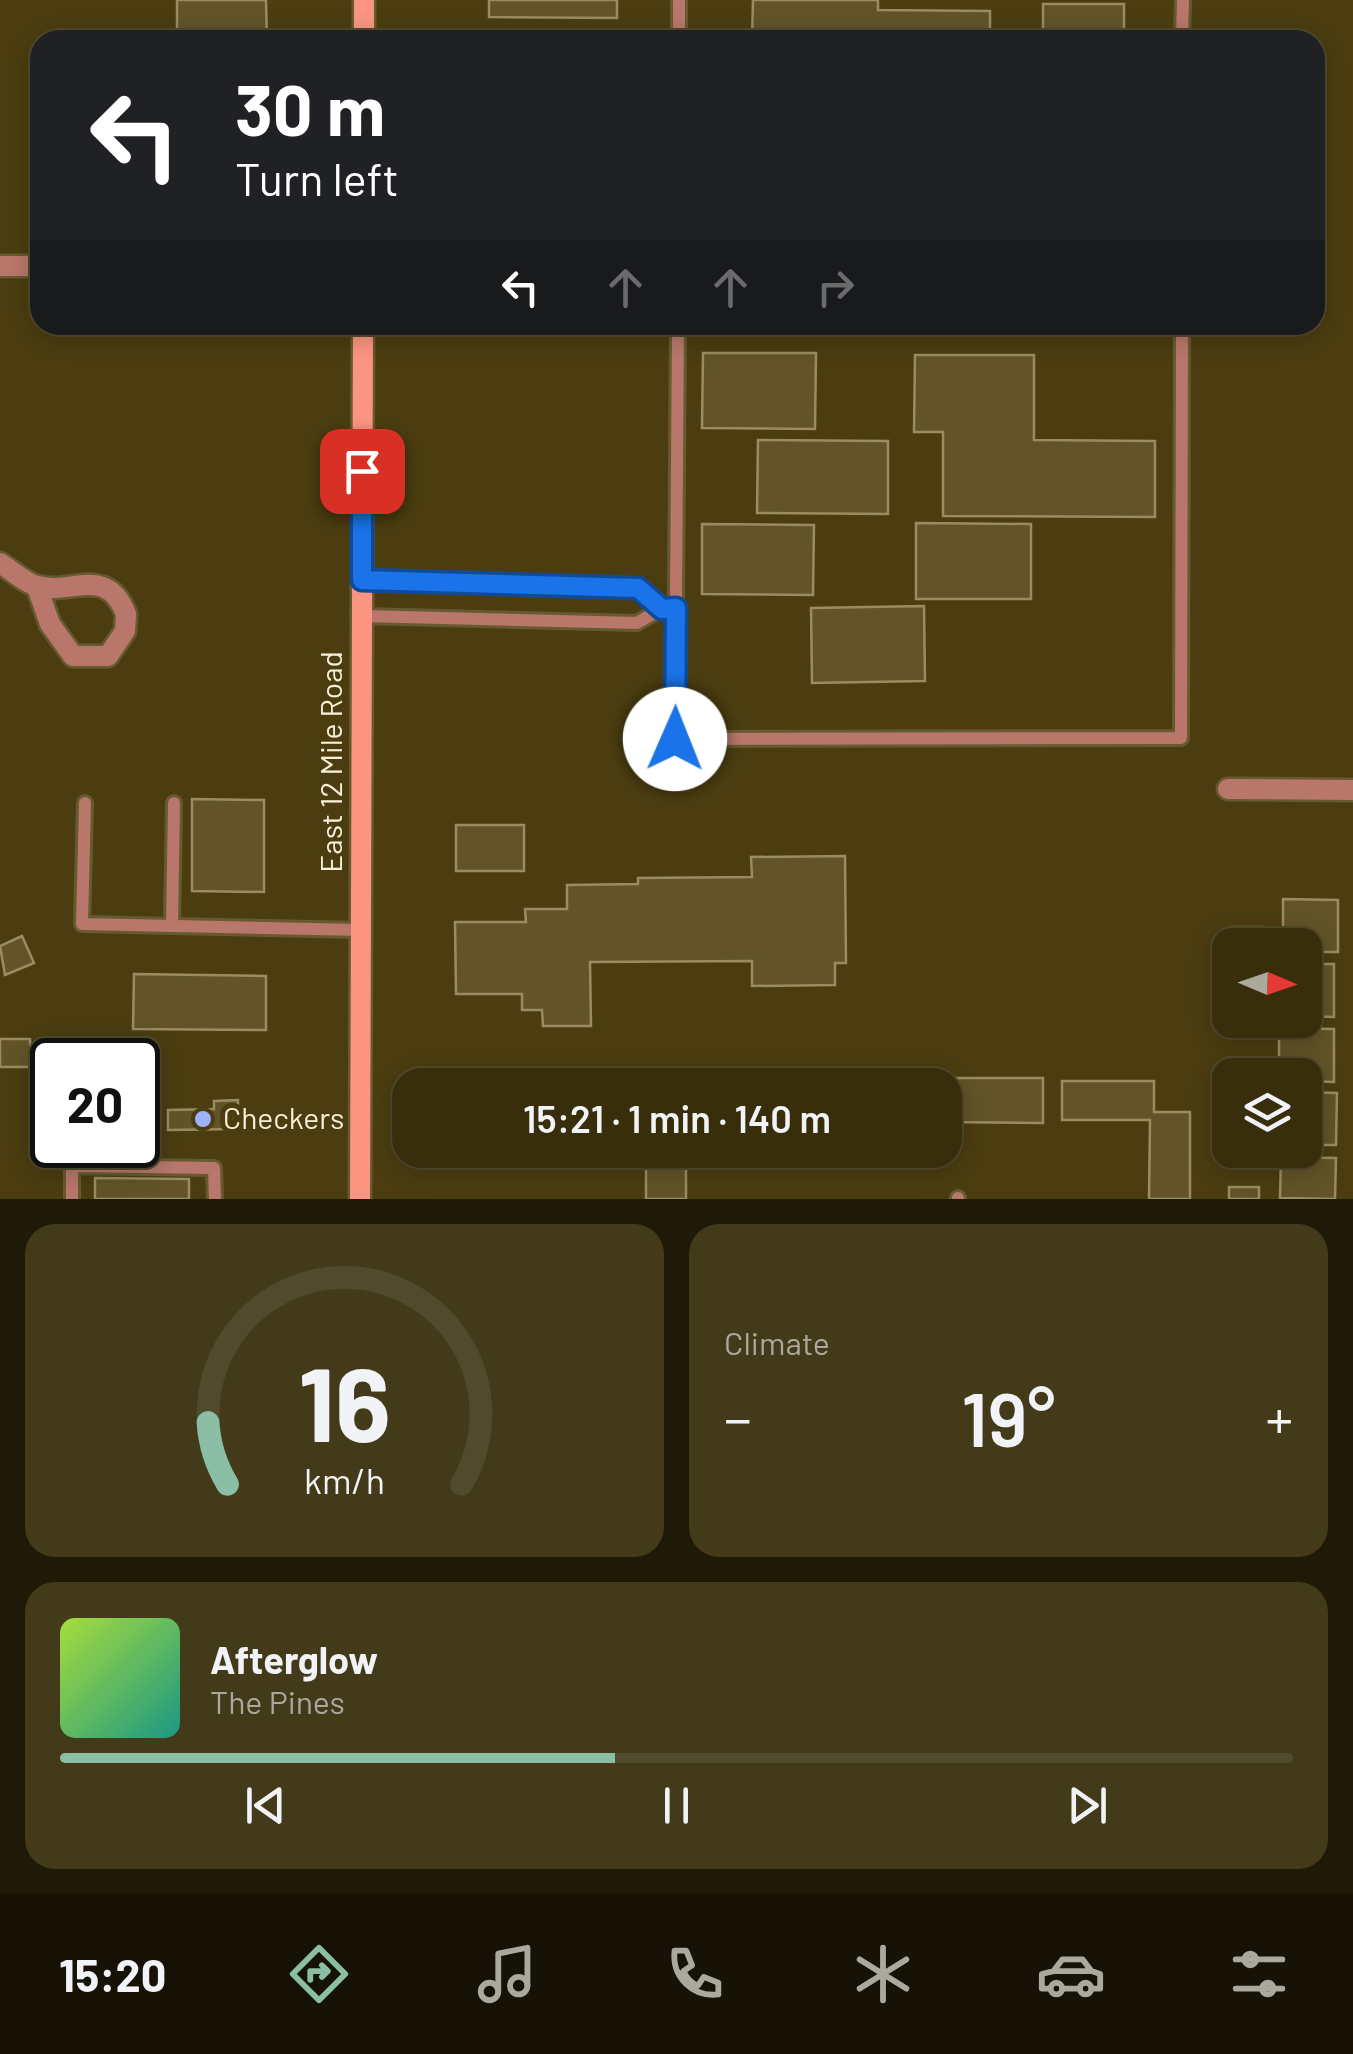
<!DOCTYPE html>
<html lang="en">
<head>
<meta charset="utf-8">
<style>
	:root { --surface:#382e0c; --page:#433a1a; --text:#f1f3f6; --muted:#aba89d; --line:#524a2d; --accent:#8abfa5 }
	body { margin:0; font-family:Barlow,sans-serif; background:var(--page); color:var(--text); height:100vh; display:flex; flex-direction:column; font-size:38px; white-space:nowrap }
	* { box-sizing:border-box; margin:0 }
	p { font-size:32px; color:var(--muted) }
	.icon { flex:none; width:55px; height:55px; fill:none; stroke:currentColor; stroke-width:2; stroke-linecap:round; stroke-linejoin:round }
	.map { position:relative; height:1199px; overflow:hidden }
	.drawer { display:flex; flex-direction:column; gap:25px; padding:25px; background:#1f1907; flex:1 }
	.drawer>* { flex:none }
	.hud { position:absolute; left:30px; top:30px; width:1295px; height:305px; border-radius:30px; box-shadow:0 5px 25px #0003,0 0 0 2px var(--line); background:#202124; color:#fff; overflow:hidden }
	.needle { width:65px; rotate:92deg }
	.tools { position:absolute; left:1212px; top:928px; display:grid; gap:20px }
	.tools a { display:grid; place-items:center; width:110px; height:110px; border-radius:20px; background:var(--surface); box-shadow:0 5px 25px #0003,0 0 0 2px var(--line); font-size:50px }
	.speed { position:absolute; left:30px; top:1038px; display:flex; gap:20px; font-size:50px; font-weight:700; text-align:center }
	.speed>* { display:grid; place-content:center; width:130px; height:130px; border-radius:50%; background:var(--surface); box-shadow:0 5px 25px #0003,0 0 0 2px var(--line); line-height:1 }
	.speed .limit { border:5px solid #111; border-radius:15px; background:#fff; color:#111 }
	.pin { position:absolute; display:grid; place-items:center; width:85px; height:85px; color:#fff; margin:-42px; border-radius:20px; box-shadow:0 5px 15px #0006 }
	.me { position:absolute; width:110px; margin:-55px; rotate:1deg; stroke-linejoin:round; filter:drop-shadow(0 0 8px #0008) }
	.turn { display:flex; align-items:center; gap:35px; height:210px; padding:0 40px; font-size:45px }
	.turn .icon { width:130px; height:130px; stroke-width:2.5 }
	.turn b { display:block; font-size:70px; line-height:85px }
	.lanes { display:flex; align-items:center; height:95px; padding:0 40px; background:#0003; justify-content:center; gap:50px; direction:ltr }
	.lanes .off { opacity:.35 }
	.big { font-size:75px; font-weight:600; line-height:1.1 }
	.drawer .tile { flex:1; display:flex; flex-direction:column; justify-content:center; gap:15px; min-width:0; padding:0 35px; border-radius:30px; background:var(--page) }
	.drawer .dial { align-items:center; gap:0 }
	.dial svg { height:260px; overflow:visible; fill:none; stroke:var(--line); stroke-width:7; stroke-linecap:round; text-anchor:middle }
	.dial text { fill:var(--text); stroke:none }
	.song { display:flex; align-items:center; gap:30px }
	.cover { width:120px; height:120px; border-radius:15px; background:linear-gradient(135deg,hsl(80 70% 55%),hsl(170 70% 35%)) }
	.played { height:10px; border-radius:5px; background:linear-gradient(90deg,var(--accent) 45%,var(--line) 45%) }
	.keys { display:flex; justify-content:space-around; direction:ltr }
	.heat { display:flex; justify-content:space-between; align-items:center; font-size:55px; direction:ltr }
	.drawer .tiles { flex:1; display:grid; gap:25px; grid-template-columns:1fr 1fr }
	.tile:last-child { grid-column:span 2 }
	.trip { position:absolute; left:392px; top:1068px; width:570px; height:100px; border-radius:30px; background:var(--surface); box-shadow:0 5px 25px #0003,0 0 0 2px var(--line); font-weight:600; line-height:100px; text-align:center }
	.tab-bar { display:flex; height:160px; justify-content:space-around; align-items:center; background:#161205; color:var(--muted) }
	.tab-bar .icon { width:70px; height:70px }
	.tab-bar .active { color:var(--accent) }
	.tab-bar b { font-size:45px; color:var(--text) }
	.map>svg:first-child { display:block }
	.building { fill:#625428; stroke:#9b8c5f; stroke-width:2.5 }
	.lines { fill:none; stroke-linecap:round; stroke-linejoin:round }
	.service-casing { stroke:#675a30; stroke-width:18 }
	.minor-casing { stroke:#675a30; stroke-width:25 }
	.secondary-casing { stroke:#675a30; stroke-width:25 }
	.service { stroke:#b8776a; stroke-width:12 }
	.minor { stroke:#b8776a; stroke-width:20 }
	.secondary { stroke:#fb9581; stroke-width:20 }
	.route-casing { stroke:#114b97; stroke-width:25 }
	.route { stroke:#1a73e8; stroke-width:18 }
	.poi-dot { fill:#9fb3fd; stroke:#4b3d10; stroke-width:4 }
	.labels { text-anchor:middle; stroke-width:10; stroke-linejoin:round; paint-order:stroke }
	.street-label { font-size:30px; fill:#f7f0d8; stroke:#4b3d10 }
	.poi-label { font-size:30px; fill:#f7f0d8; stroke:#4b3d10; text-anchor:start }
</style>
</head>
<body>
<div class="map">
<svg width="1353" height="1199" viewBox="0 0 1353 1199">
	<rect width="100%" height="100%" fill="#4b3d10"/>
	<g class="building">
		<path d="M177,0h89l1,40h-90z"/>
		<path d="M489,0h128v18l-128,-1z"/>
		<path d="M753,0h125v10l112,1v29h-238z"/>
		<rect x="1043" y="4" width="81" height="36"/>
		<path d="M703,353h113l-1,76 -113,-1z"/>
		<path d="M915,355h119v85l121,1v76l-212,-1v-84h-29z"/>
		<path d="M758,440l130,1v73l-131,-1z"/>
		<path d="M916,523l115,1v75h-115z"/>
		<path d="M702,524l112,1 -1,70 -111,-1z"/>
		<path d="M924,606l1,75 -113,2 -1,-75z"/>
		<path d="M192,799l72,1v92l-72,-1z"/>
		<rect x="456" y="825" width="68" height="46"/>
		<path d="M845,856l1,107h-11v22l-83,1v-25l-162,1 1,64h-48l-1,-16h-20v-16h-66l-1,-72h71l-1,-13h42v-24l71,-1v-6l114,-1 -1,-20z"/>
		<path d="M1283,899l55,1v52h-29v-12h-26z"/>
		<path d="M1233,927h30l-1,18h-30z"/>
		<path d="M22,936l12,27 -29,12 -5,-29z"/>
		<path d="M1305,964h29v53l-29,-1z"/>
		<path d="M134,974l132,2v54l-133,-1z"/>
		<path d="M1279,1028l55,1v53l-29,-1v-11l-26,-1z"/>
		<path d="M0,1039h30l1,28h-31z"/>
		<path d="M1228,1058h33v17h-31l-2,12z"/>
		<path d="M869,1078h174v45l-98,-1v-37h-76z"/>
		<path d="M1062,1081h92v31h36v87h-41l1,-79h-88z"/>
		<path d="M665,1083l180,1v1h-180z"/>
		<path d="M1305,1092l32,1 -1,52h-29z"/>
		<path d="M238,1100v29l-70,1v-20l46,-1v-8z"/>
		<path d="M1281,1157l55,1 -1,41 -55,-1z"/>
		<rect x="646" y="1158" width="40" height="41"/>
		<path d="M95,1178l94,1v20h-94z"/>
		<rect x="1229" y="1187" width="30" height="12"/>
	</g>
	<g class="lines">
		<g class="service-casing">
			<g id="service">
				<path d="M679,40v-40"/>
				<path d="M1182,40l1,-40"/>
				<path d="M678,325l-3,414 506,-1 1,-413"/>
				<path d="M362,580l276,8 23,21"/>
				<path d="M362,616l275,7 24,-14 15,-1"/>
				<path d="M85,803l-3,121 279,6"/>
				<path d="M172,926l2,-123"/>
				<path d="M958,1198v1"/>
				<path d="M72,1199v-33l142,2 1,31"/>
			</g>
		</g>
		<g class="minor-casing">
			<g id="minor">
				<path d="M0,266h40"/>
				<path d="M0,563c11,7 23,18 34,22 34,13 72,-23 92,29l-1,17 -17,25h-35l-23,-32 -13,-37"/>
				<path d="M1228,789l125,1"/>
			</g>
		</g>
		<g class="secondary-casing">
			<g id="secondary">
				<path d="M364,40v-40"/>
				<path d="M360,1199l3,-874"/>
			</g>
		</g>
		<use href="#service" class="service"/>
		<use href="#minor" class="minor"/>
		<use href="#secondary" class="secondary"/>
	</g>
	<g class="lines">
		<g class="route-casing">
			<path id="route" d="M362,471v109l276,8 24,21 14,-1 -1,131"/>
		</g>
		<use href="#route" class="route"/>
	</g>
	<circle class="poi-dot" cx="203" cy="1119" r="10"/>
	<g class="labels">
		<g class="street-label">
			<text transform="translate(332 762) rotate(-90)" y="10">East 12 Mile Road</text>
		</g>
		<g class="poi-label">
			<text x="223" y="1129">Checkers</text>
		</g>
	</g>
</svg>
<div class="tools">
<a><svg class="needle" viewBox="-14 -14 28 28"><path d="M0-13l5 13h-10z" fill="#e53935"/><path d="M0 13l5-13h-10z" fill="#aba89d"/></svg></a>
<a><svg class="icon" aria-label="layers" viewBox="0 0 24 24"><path d="M12 4l9 5-9 5-9-5zM3 14l9 5 9-5"/></svg></a>
</div>
<div class="speed"><div class="limit">20</div></div>
<div class="pin" style="left:362px;top:471px;background:#d93025"><svg class="icon" aria-label="arrive" viewBox="0 0 24 24"><path d="M6 21V4h12l-3 4 3 4H6"/></svg></div>
<svg class="me" style="left:675px;top:739px" viewBox="-20 -20 40 40"><circle r="19" fill="#fff"/><path d="M0-13L10 11 0 6-10 11z" fill="#1a73e8"/></svg>
<div class="trip">15:21 · 1 min · 140 m</div>
<div class="hud">
<div class="turn"><svg class="icon" aria-label="left" viewBox="0 0 24 24"><path d="M17 20v-9H6M10 6l-5 5 5 5"/></svg><div><b>30 m</b>Turn left</div></div>
<div class="lanes"><svg class="icon" aria-label="left" viewBox="0 0 24 24"><path d="M17 20v-9H6M10 6l-5 5 5 5"/></svg><svg class="icon off" aria-label="ahead" viewBox="0 0 24 24"><path d="M12 20V5M6 11l6-6 6 6"/></svg><svg class="icon off" aria-label="ahead" viewBox="0 0 24 24"><path d="M12 20V5M6 11l6-6 6 6"/></svg><svg class="icon off" aria-label="right" viewBox="0 0 24 24"><path d="M7 20v-9h11M14 6l5 5-5 5"/></svg></div>
</div>
</div>
<section class="drawer">
<div class="tiles">
<div class="tile dial"><svg viewBox="0 0 100 80">
<path d="M14 69A42 42 0 1 1 86 69"/>
<path d="M14 69A42 42 0 0 1 8 50" stroke="#8abfa5"/>
<text x="50" y="56" font-size="32" font-weight="700">16</text>
<text x="50" y="72" font-size="11">km/h</text>
</svg></div>
<div class="tile"><p>Climate</p>
<div class="heat"><a>−</a><b class="big">19°</b><a>+</a></div>
</div>
<div class="tile">
<div class="song"><i class="cover"></i><div><b>Afterglow</b><p>The Pines</p></div></div>
<div class="played"></div>
<div class="keys"><svg class="icon" aria-label="previous" viewBox="0 0 24 24"><path d="M18 5L8 12l10 7zM5 5v14"/></svg><svg class="icon" aria-label="pause" viewBox="0 0 24 24"><path d="M8 5v14M16 5v14"/></svg><svg class="icon" aria-label="next" viewBox="0 0 24 24"><path d="M6 5l10 7-10 7zM19 5v14"/></svg></div>
</div>
</div>
</section>
<nav class="tab-bar">
<b>15:20</b>
<svg class="icon active" aria-label="directions" viewBox="0 0 24 24"><path d="M12 3l9 9-9 9-9-9zM9 14v-3h6M13 9l2 2-2 2"/></svg>
<svg class="icon" aria-label="music" viewBox="0 0 24 24"><path d="M9 18V5l10-2v13"/><circle cx="6" cy="18" r="3"/><circle cx="16" cy="16" r="3"/></svg>
<svg class="icon" aria-label="phone" viewBox="0 0 24 24"><path d="M5 4h4l2 5-3 2q2 4 5 5l2-3 5 2v4C11 20 4 13 5 4z"/></svg>
<svg class="icon" aria-label="climate" viewBox="0 0 24 24"><path d="M12 3v18M4 7l16 10M4 17L20 7"/></svg>
<svg class="icon" aria-label="car" viewBox="0 0 24 24"><path d="M5 17H2v-5l4-1 3-4h7l3 4 3 1v5h-3M9 17h6M6 11h13"/><circle cx="7" cy="17" r="2"/><circle cx="17" cy="17" r="2"/></svg>
<svg class="icon" aria-label="filters" viewBox="0 0 24 24"><path d="M4 7h16M4 17h16"/><circle cx="9" cy="7" r="2"/><circle cx="15" cy="17" r="2"/></svg>
</nav>
</body>
</html>
